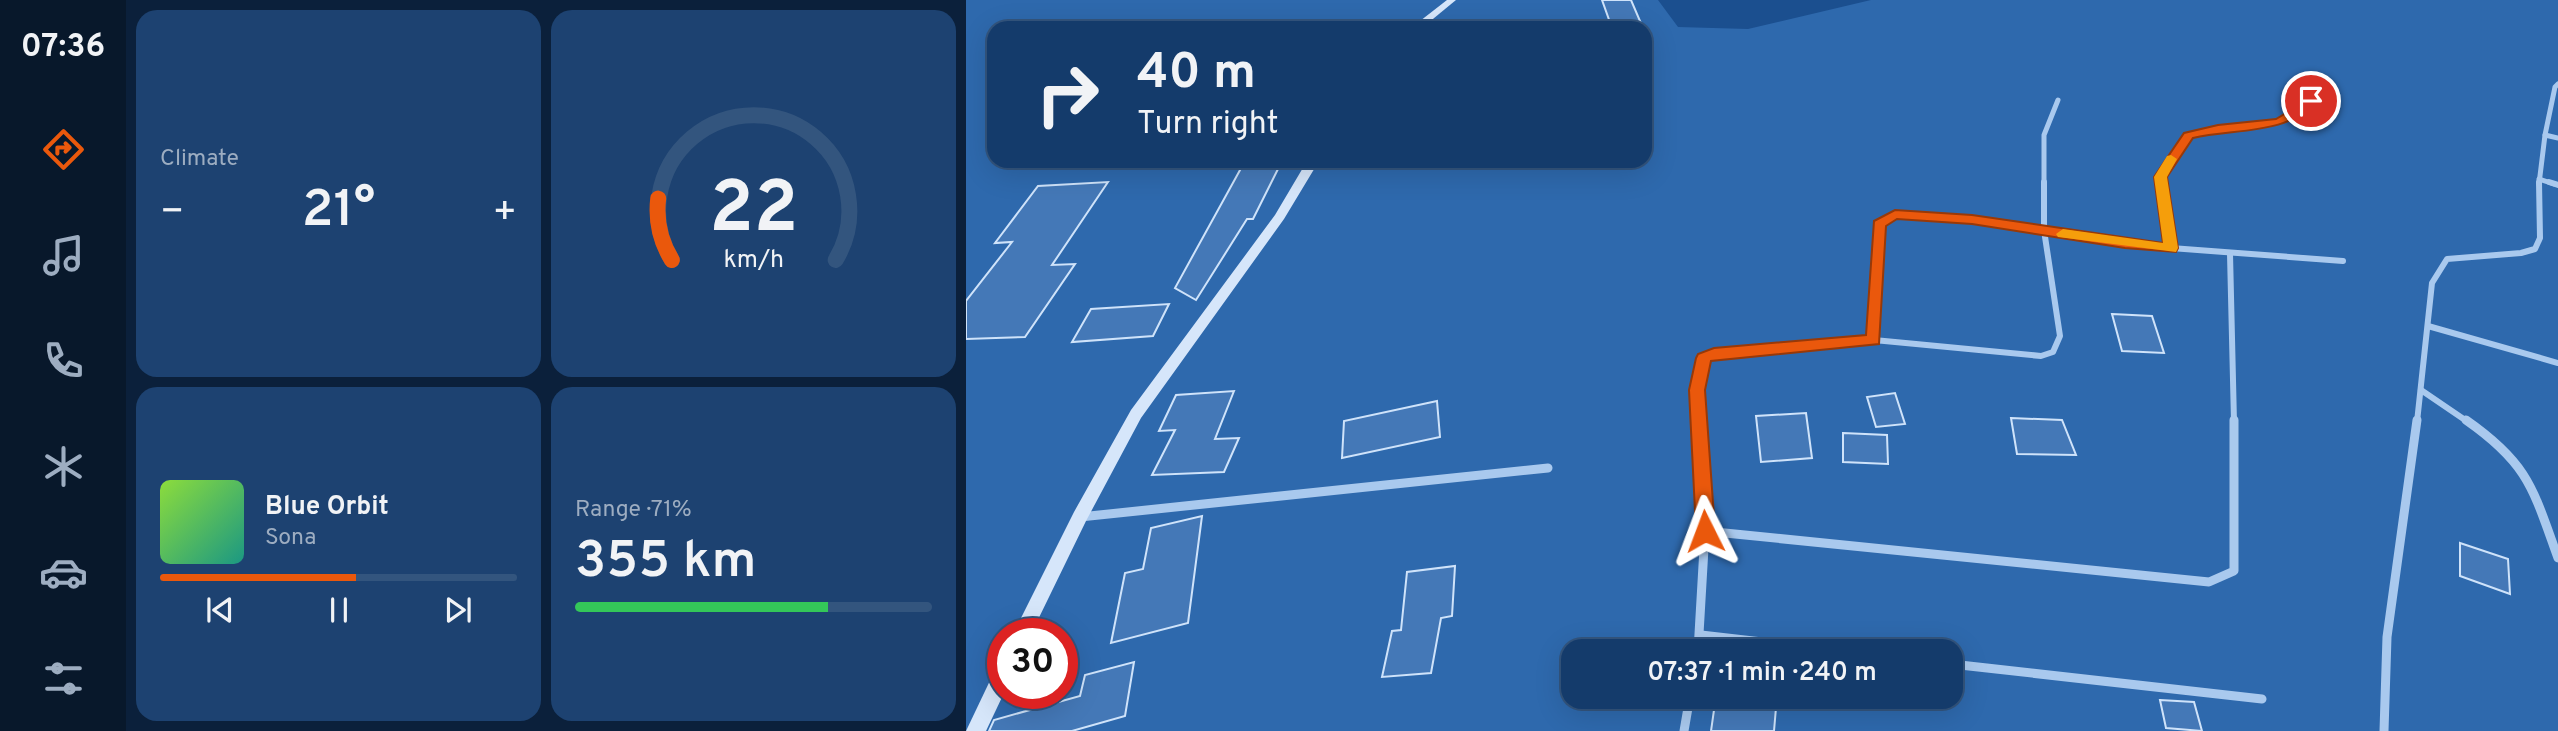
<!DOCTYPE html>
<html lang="en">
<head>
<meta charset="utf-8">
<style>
	:root { --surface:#143b6b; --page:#1d4271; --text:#f1f3f6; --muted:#9dadc1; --line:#33557e; --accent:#ea580c }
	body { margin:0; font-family:Overpass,sans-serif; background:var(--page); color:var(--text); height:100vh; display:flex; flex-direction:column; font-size:26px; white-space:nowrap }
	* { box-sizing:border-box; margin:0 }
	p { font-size:23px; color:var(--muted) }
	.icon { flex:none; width:38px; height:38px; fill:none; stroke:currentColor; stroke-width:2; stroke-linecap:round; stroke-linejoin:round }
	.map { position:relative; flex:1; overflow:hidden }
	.panel { display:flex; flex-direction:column; gap:10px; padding:10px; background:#0b203b; width:840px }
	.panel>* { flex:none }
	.top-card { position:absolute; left:21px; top:21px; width:665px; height:147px; border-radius:21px; box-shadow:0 7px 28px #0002,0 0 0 2px var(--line); background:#143b6b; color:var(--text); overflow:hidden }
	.speed { position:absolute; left:21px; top:618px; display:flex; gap:14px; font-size:35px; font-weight:700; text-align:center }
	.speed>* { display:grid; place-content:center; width:91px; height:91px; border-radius:50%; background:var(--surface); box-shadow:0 7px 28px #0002,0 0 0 2px var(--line); line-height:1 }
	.speed .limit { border:10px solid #d22; background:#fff; color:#111 }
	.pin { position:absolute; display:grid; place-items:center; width:60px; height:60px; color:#fff; margin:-30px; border:4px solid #fff; border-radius:50%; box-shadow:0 2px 7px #0007 }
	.me { position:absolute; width:77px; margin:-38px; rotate:357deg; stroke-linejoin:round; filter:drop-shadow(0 0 5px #0008) }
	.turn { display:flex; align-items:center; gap:24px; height:147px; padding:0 35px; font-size:32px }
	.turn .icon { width:91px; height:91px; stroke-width:2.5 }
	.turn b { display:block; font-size:49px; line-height:60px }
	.big { font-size:52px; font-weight:600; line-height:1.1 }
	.panel .card { flex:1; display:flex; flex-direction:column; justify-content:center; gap:10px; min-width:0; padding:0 24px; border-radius:21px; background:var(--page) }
	.panel .dial { align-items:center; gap:0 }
	.dial svg { height:182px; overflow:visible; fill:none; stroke:var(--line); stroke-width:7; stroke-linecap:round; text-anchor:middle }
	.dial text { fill:var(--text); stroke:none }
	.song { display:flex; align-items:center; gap:21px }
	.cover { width:84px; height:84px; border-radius:10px; background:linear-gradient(135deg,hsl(90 70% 55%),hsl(170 70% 35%)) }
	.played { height:7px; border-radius:4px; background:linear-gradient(90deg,var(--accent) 55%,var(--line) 55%) }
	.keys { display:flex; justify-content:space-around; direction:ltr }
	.heat { display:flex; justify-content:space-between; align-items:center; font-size:38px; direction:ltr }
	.charge { height:10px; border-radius:5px; background:linear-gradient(90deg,#34c759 71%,var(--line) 0) }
	.panel .tiles { flex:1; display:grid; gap:10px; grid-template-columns:repeat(2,1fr) }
	.trip { position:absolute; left:595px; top:639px; width:402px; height:70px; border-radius:21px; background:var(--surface); box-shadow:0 7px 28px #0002,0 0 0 2px var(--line); font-weight:600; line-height:70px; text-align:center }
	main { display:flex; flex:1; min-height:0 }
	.tab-bar { display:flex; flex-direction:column; width:126px; justify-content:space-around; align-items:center; background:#08182b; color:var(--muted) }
	.tab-bar .icon { width:49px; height:49px }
	.tab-bar .selected { color:var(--accent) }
	.tab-bar b { font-size:32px; color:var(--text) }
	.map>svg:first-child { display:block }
	.green { fill:#2e69ad; fill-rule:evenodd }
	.building { fill:#4478b7; stroke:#cfe3fa; stroke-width:2 }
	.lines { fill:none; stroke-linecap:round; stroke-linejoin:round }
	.street-far2 { stroke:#a9c9ee; stroke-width:5 }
	.street-far1 { stroke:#a9c9ee; stroke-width:6 }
	.street { stroke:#a9c9ee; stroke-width:9 }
	.secondary { fill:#d6e6fa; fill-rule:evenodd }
	.route { fill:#ea580c; stroke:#983908; stroke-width:2 }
	.slow { fill:#f59e0b }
</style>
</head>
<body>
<main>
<nav class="tab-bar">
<b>07:36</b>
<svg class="icon selected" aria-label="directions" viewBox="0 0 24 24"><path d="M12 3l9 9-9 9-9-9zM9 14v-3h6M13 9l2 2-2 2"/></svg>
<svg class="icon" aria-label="music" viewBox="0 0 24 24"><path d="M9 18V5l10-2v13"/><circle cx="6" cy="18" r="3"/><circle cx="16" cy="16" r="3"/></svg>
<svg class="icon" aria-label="phone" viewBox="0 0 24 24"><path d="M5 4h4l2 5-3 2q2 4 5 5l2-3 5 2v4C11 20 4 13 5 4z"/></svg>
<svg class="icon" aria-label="climate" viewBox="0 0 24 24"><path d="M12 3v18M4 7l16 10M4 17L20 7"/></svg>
<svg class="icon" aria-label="car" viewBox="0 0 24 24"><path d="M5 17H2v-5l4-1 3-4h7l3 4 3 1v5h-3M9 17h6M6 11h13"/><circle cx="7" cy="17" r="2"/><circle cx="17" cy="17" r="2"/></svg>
<svg class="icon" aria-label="filters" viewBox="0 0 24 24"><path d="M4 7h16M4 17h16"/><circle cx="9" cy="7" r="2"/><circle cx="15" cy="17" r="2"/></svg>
</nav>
<section class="panel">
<div class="tiles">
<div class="card"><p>Climate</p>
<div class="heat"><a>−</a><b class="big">21°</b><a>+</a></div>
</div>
<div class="card dial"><svg viewBox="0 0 100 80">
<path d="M14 69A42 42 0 1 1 86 69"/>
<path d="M14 69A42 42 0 0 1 8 42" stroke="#ea580c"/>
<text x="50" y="56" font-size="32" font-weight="700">22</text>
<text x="50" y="72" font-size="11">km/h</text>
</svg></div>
<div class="card">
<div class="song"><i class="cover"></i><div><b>Blue Orbit</b><p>Sona</p></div></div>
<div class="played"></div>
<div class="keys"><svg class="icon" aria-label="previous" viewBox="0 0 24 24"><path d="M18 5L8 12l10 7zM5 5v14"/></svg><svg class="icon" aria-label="pause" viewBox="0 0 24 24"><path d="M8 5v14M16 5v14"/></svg><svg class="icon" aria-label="next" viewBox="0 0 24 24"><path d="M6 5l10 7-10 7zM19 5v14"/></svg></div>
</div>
<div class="card"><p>Range · 71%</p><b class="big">355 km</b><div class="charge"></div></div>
</div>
</section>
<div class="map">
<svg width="1592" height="731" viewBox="0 0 1592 731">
	<rect width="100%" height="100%" fill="#1b4f8f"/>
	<path class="green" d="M0,0h692l20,27 70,2 123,-29h687v731h-1592zM28,28h651v133h-651zM37,634h59v59h-59zM607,651h378v45h-378z"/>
	<g class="building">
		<path d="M636,0h29l12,28h-31z"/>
		<path d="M279,161h37l-29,58h-6l-51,81 -21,-12z"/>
		<path d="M142,182l-56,83 23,-1 -50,73 -59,2v-38l46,-59 -17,1 43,-57z"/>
		<path d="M203,304l-16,32 -81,6 19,-33z"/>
		<path d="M1146,314l40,2 12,37 -42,-2z"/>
		<path d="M268,391l-19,48 24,-1 -15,34 -72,3 23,-45 -16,1 17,-36z"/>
		<path d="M929,393l10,31 -29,3 -9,-30z"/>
		<path d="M471,401l3,36 -98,21 2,-37z"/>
		<path d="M840,413l6,45 -51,4 -5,-46z"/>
		<path d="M1045,418l51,2 14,35 -59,-1z"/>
		<path d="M877,433l44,2 1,29 -45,-2z"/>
		<path d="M236,516l-14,107 -77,20 14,-70 18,-4 8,-41z"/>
		<path d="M1494,543l48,16 2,35 -50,-18z"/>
		<path d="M489,566l-3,50 -11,2 -10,55 -49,4 10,-46 9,-1 6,-58z"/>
		<path d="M168,662l-9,54 -53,15h-83l5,-11 86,-24 5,-21z"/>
		<path d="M750,696h61l-3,35h-63z"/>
		<path d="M1194,700l34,2 8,29 -36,-3z"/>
	</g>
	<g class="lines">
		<g class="street-far2">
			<path d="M1579,135l10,-48 3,-3"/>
			<path d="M1573,179l15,5"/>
			<path d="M1078,184v-49l14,-35"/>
			<path d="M1195,184l-1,-7 29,-42 29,-7 61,-6 21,-10 10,-11 4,-20"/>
			<path d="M1573,184l6,-49 13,3"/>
		</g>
		<g class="street-far1">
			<path d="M1078,182v48"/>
			<path d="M1583,182l9,3"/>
			<path d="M929,214l70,5 79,11 16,106 -7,16 -12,4 -167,-16 5,-116z"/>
			<path d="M1078,230l127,18 -10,-66"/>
			<path d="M1205,248l172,13"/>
			<path d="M1264,254l4,168"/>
			<path d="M1462,326l130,37"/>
			<path d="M1455,390l47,32"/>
			<path d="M733,422l-2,-32 7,-32 10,-4 160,-14"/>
			<path d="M1451,422l15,-139 15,-24 74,-6 14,-4 5,-11 -1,-56"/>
		</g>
		<g class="street">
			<path d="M1500,420c63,44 67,69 92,138"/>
			<path d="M114,517l468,-49"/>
			<path d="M739,531l504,51 25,-11v-151"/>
			<path d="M735,635l140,16"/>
			<path d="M732,651l7,-120 -6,-111"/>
			<path d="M985,664l311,35"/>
			<path d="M718,731l6,-35"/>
			<path d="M1418,731l3,-94 30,-217"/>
		</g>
		<g class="secondary">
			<path d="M481,0h9l-34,28h-11z"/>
			<path d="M341,161h12l-35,58 -143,199 -55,103 -55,113h-18l61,-122 57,-102 144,-195z"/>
			<path d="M37,665l1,28 -18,38h-20l30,-63z"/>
		</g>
	</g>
	<path class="route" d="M1345,98l5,3c-29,35 -82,27 -123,37l-26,39 11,71 -2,4 -51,-4 -153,-24 -75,-5 -11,7 -7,118 -168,17 -6,29 10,141 -3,6 -7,2 -6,-2 -3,-6 -7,-141 7,-32 2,-4 16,-6 152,-13 8,-114 21,-11 77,5 191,28 -9,-66 30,-44 34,-8 58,-6z"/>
	<path class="slow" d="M1205,155l6,4 -10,18 11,71 -2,4 -118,-15 -2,-3 7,-5 100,14 -9,-66 13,-21z"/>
</svg>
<div class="speed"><div class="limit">30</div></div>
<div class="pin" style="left:1345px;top:101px;background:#d93025"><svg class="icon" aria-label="arrive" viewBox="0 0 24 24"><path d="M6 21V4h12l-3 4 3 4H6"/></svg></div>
<svg class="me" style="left:739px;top:531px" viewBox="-20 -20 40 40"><path d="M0-17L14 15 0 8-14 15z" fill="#ea580c" stroke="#fff" stroke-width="4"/></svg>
<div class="trip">07:37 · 1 min · 240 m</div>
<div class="top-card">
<div class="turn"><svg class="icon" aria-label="right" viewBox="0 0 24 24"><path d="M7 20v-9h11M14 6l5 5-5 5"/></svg><div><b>40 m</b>Turn right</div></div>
</div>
</div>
</main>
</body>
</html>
